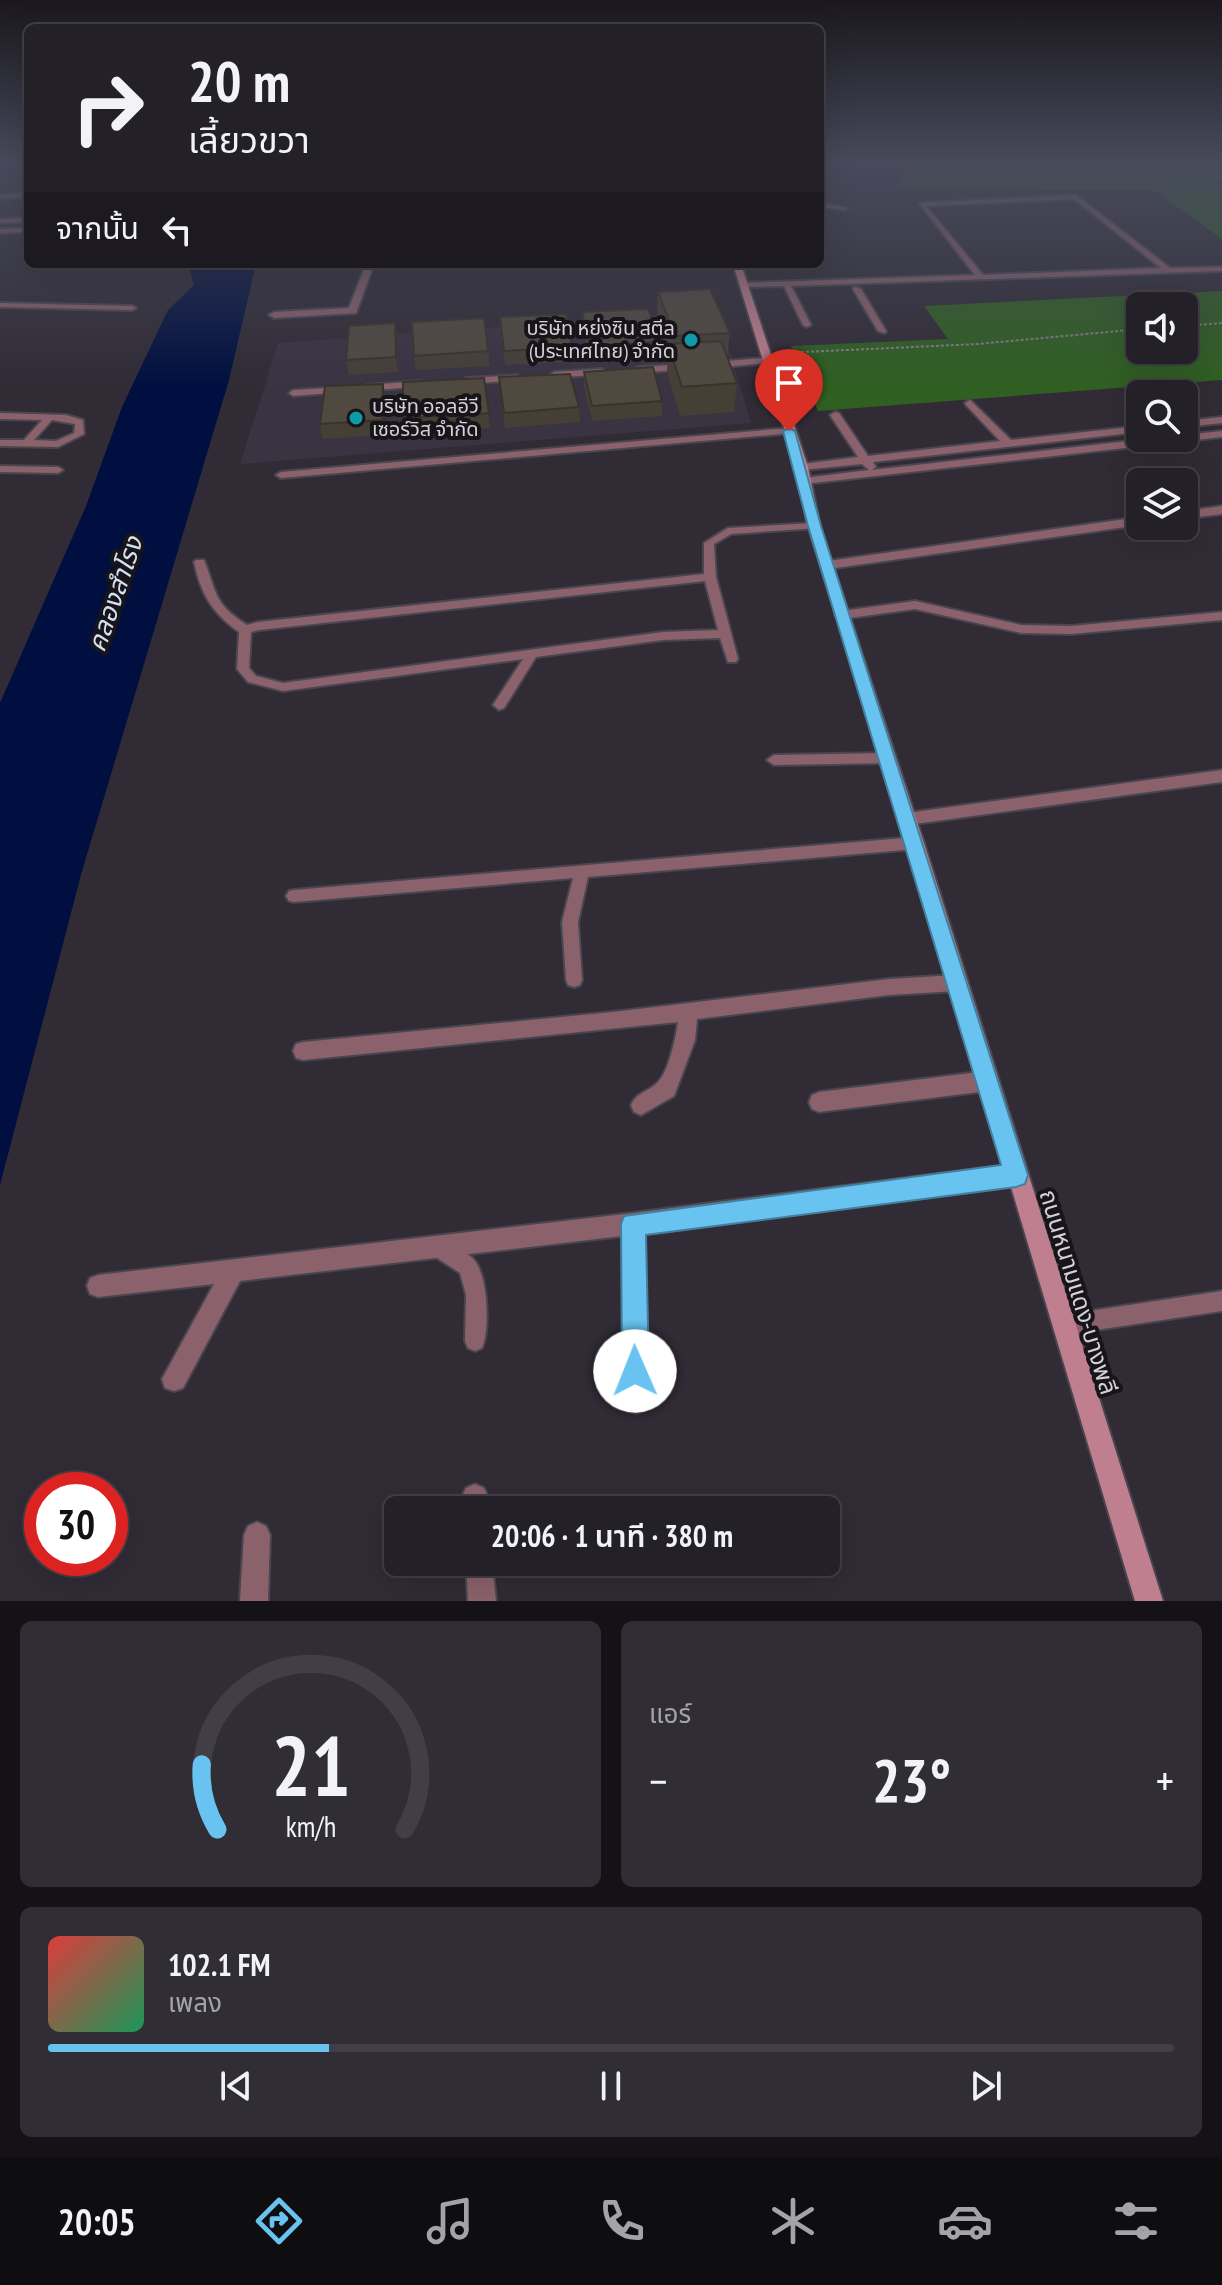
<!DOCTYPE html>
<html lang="th">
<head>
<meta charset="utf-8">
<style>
	:root { --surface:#242028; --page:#302d34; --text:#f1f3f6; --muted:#a3a3a8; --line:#413e45; --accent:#69c3f1 }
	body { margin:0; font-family:"PT Sans Narrow","Noto Sans Thai",sans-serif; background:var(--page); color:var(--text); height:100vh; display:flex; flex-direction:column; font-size:30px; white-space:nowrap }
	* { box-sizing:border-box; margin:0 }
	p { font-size:26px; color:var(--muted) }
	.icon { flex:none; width:44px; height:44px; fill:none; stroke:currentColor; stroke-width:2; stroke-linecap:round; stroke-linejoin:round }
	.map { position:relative; height:1601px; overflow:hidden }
	.drawer { display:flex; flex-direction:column; gap:20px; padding:20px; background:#141216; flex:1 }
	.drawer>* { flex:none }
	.top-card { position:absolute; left:24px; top:24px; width:800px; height:244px; border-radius:12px; box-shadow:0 8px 32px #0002,0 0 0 2px var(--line); background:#242028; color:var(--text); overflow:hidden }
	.controls { position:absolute; left:1126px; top:292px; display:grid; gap:16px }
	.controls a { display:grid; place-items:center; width:72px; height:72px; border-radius:12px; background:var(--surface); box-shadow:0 8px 32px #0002,0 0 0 2px var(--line); font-size:40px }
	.speed { position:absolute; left:24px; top:1472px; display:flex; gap:16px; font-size:40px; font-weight:700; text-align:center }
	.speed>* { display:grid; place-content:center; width:104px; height:104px; border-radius:50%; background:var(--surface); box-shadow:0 8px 32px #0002,0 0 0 2px var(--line); line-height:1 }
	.speed .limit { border:12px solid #d22; background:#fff; color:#111 }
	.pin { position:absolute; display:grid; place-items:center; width:68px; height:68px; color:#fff; margin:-82px -34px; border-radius:50% 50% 50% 0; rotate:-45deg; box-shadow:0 0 8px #0007 }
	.pin .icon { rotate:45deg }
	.me { position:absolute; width:88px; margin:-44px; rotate:359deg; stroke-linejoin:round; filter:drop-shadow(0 0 6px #0008) }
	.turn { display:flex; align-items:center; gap:28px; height:168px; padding:0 32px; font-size:36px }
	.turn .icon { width:104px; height:104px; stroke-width:2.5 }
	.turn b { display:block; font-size:56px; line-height:68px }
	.then { display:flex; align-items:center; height:76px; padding:0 32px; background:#0003; gap:16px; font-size:30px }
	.big { font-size:60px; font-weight:600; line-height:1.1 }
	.drawer .tile { flex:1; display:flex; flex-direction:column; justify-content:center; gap:12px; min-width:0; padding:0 28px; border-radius:12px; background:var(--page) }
	.drawer .dial { align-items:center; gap:0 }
	.dial svg { height:208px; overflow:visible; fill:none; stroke:var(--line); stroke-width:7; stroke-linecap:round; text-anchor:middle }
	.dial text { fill:var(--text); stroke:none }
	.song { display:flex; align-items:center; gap:24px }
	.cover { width:96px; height:96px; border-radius:12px; background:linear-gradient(135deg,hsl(0 70% 55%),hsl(150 70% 35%)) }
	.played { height:8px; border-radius:4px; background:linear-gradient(90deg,var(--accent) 25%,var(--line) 25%) }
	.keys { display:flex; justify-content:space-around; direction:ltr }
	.heat { display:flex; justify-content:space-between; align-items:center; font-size:44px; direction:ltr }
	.drawer .tiles { flex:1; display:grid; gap:20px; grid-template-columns:1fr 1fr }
	.tile:last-child { grid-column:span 2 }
	.trip { position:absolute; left:384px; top:1496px; width:456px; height:80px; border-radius:12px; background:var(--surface); box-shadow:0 8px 32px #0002,0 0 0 2px var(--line); font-weight:600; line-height:80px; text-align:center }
	.menu { display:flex; height:128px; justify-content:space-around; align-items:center; background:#0e0d10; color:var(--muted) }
	.menu .icon { width:56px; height:56px }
	.menu .active { color:var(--accent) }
	.menu b { font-size:36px; color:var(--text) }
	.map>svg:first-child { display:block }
	.built { fill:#393342 }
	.green { fill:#2f6021; fill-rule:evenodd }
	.water { fill:#000f3f }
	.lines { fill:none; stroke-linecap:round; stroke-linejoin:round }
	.service-casing { stroke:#4a464f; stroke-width:4 }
	.minor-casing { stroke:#4a464f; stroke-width:4 }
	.secondary-casing { stroke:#4a464f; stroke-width:4 }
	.path { stroke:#837f88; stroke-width:2; stroke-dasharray:3 2; stroke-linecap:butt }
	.service { fill:#8b626b; fill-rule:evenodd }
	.minor { fill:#8b626b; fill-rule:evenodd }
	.secondary { fill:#c07f8e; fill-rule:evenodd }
	.wall { fill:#453f36 }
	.shaded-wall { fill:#38332c }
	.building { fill:#50493f; stroke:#38332c; stroke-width:2 }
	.route { fill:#69c3f1; stroke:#447f9d; stroke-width:2 }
	.culture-dot { fill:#0f9aa8; stroke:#171519; stroke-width:3 }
	.labels { text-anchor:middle; stroke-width:8; stroke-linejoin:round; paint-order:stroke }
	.far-poi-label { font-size:20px; fill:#d4d1d8; stroke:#171519; text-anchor:end }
	.street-label { font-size:24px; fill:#d4d1d8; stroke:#171519 }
	.water-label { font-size:26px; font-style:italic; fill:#d4e0f4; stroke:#171519 }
</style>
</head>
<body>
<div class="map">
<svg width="1222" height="1601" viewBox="0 0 1222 1601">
	<rect width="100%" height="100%" fill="#302b35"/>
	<path class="built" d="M718,311l33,112 -511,41 38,-121z"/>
	<g class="green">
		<path d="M908,163h314v76l-68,-49 -257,-2z"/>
		<path d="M1222,291v89l-404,31 -27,-65 157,-7 -24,-33zM1140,306h44v44h-44z"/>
	</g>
	<path class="water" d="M188,264h68l-27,116 -147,491 -82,314v-482l86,-197 36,-99 46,-97 26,-25z"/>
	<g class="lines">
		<g class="service-casing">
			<g id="service">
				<path d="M28,193v4l-28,2v-4z"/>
				<path d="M1076,195l94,73 52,-1v4l-431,15 20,39 -4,2 -4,-2 -19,-39 -41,1 -4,-2 4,-2 232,-8 -56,-72zM1074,199l87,69 -178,7 -57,-69z"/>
				<path d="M28,218v4l-28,1v-4z"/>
				<path d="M28,228v4l-28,1v-4z"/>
				<path d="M854,287l7,2 25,42 -1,2 -7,-2 -25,-42z"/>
				<path d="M0,303l132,3 4,2 -4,2 -132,-3z"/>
				<path d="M765,358l4,3 -1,2 -55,5 -4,-3 4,-3z"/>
				<path d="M685,364l3,1v4l-50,4 -4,-3 4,-3z"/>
				<path d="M601,369l3,1v4l-50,4 -4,-3 4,-3z"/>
				<path d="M517,375l4,3 -1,2 -54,4 -4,-3 4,-3z"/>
				<path d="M421,381l4,3 -1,2 -58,5 -4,-3 4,-3z"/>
				<path d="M342,387l3,1v4l-52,4 -4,-3 4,-3z"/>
				<path d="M0,413l66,2 17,5 1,14 -26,13 -58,-1v-6h24l18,-20 -42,-1zM52,420l23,4 -1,9 -18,8 -22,-1z"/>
				<path d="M789,428l5,3 -2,2 -511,45 -5,-3 5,-3z"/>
				<path d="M0,466l58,1 5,3 -5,3 -58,-1z"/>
				<path d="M814,523l5,3 -1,2 -87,6 -17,10 2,33 22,82 -2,3h-8l-8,-24 -57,2 -127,17 -32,51 -5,2 -6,-5 30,-46 -240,32 -35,-9 -11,-13 2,-37c-27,-19 -38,-38 -45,-70l2,-2h8c13,33 9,43 43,65l11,-3 446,-48v-31l24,-15zM705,581l13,49 -55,2 -380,51 -27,-7 -7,-8 2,-36 8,-2z"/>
				<path d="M889,753l7,5 -7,5 -115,2 -7,-5 7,-5z"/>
				<path d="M916,837l5,2 2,4 -2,4 -5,2 -328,28 -10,45 4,58 -2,5 -6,2 -6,-2 -2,-5 -4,-58 11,-44 -279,24 -5,-1 -3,-5 3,-5 5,-1z"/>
				<path d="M438,1237c11,5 30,15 37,24 13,17 15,69 7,87l-7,3 -7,-3 -3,-7 1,-46 -6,-22 -29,-19 -3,-7 3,-7z"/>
				<path d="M1222,1291v20l-159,24 -7,-3 -3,-7 3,-7 7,-3z"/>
			</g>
		</g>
		<g class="minor-casing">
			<g id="minor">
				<path d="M820,203l28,5 -4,2 -24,-3z"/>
				<path d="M366,264h8l-18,49 -82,5 -5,-3 5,-3 75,-4z"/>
				<path d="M970,400l41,40 129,-14v6l-267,30 3,5 -4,3 282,-32h30v-3l38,-4v6l-418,47 -6,-3 6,-3 65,-8 -7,-6 -60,6 -6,-3 6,-3 56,-7 -28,-42 5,-3 4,1 29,43 132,-15 -34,-36 -1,-2z"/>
				<path d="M1222,417v6l-38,4v-6z"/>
				<path d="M1222,506v8l-38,5v-8z"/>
				<path d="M1140,517v8l-312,44 -6,-4 6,-4z"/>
				<path d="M915,601l106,24 50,1 151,-14v8l-151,14 -50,-1 -106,-24 -73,10 -7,-4 7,-4z"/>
				<path d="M1222,770v12l-315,43 -6,-1 -2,-5 2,-5 6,-1z"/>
				<path d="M956,975l7,2 2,6 -2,6 -7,2 -67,4 -192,24 -2,21 -21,56 -33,19 -7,-3 -3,-7c5,-12 16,-13 25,-21 12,-9 20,-47 22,-62l-375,38 -7,-2 -3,-7 3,-7 7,-2 310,-30 276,-33z"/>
				<path d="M987,1071l7,3 3,7 -3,7 -7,3 -168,21 -7,-3 -3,-7 3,-7 7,-3z"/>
				<path d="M1016,1164l8,3 3,8 -3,8 -8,3 -372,48 4,167 -3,9 -9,3 -9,-3 -3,-9 -2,-165 -382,45 -57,107 -9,3 -9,-3 -3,-9 52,-95 -116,13 -8,-3 -3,-8 3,-8 8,-3 535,-62z"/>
				<path d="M475,1484l9,4 4,9v13h-26v-13l4,-9z"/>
				<path d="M257,1522l9,4 4,9 -2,66h-28l4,-66 4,-9z"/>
				<path d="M466,1562h26l4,39h-28z"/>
			</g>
		</g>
		<g class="secondary-casing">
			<path id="secondary" d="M733,264h8l67,203 12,59 104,317 239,758h-28l-227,-758 -100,-317 -12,-59z"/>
		</g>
		<g class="path">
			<path d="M1195,163l27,17"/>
			<path d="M1184,326l38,-3"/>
			<path d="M781,353l197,-9 162,-15"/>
		</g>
		<use href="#service" class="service"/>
		<use href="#minor" class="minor"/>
		<use href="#secondary" class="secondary"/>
	</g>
	<g class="wall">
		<path d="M820,240l7,11 -1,6h-6z"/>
		<path d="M658,292l72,41 -3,24 10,26 -3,29 -54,4 -13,-44 1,-23 -11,-30z"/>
		<path d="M582,312l78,30 -1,14 -68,4 -9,-34z"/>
		<path d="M500,317l72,30 1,15 -68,3z"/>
		<path d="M484,318l6,48 -74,4 -2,-14z"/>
		<path d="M395,323l2,15 1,34 -49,3 -3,-15z"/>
		<path d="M584,372l78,29v15l-70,5 -8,-34z"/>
		<path d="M499,377l80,30 1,15 -75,6z"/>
		<path d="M484,378l6,50 -84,5 -3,-15z"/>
		<path d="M383,384l3,14 -1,37 -62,4 -3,-15z"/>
	</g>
	<g class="shaded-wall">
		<path d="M395,323l2,15 1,34 -2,-15z"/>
		<path d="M383,384l3,14 -1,37 -3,-15z"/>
	</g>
	<g class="building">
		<path d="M820,240l7,11h-7z"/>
		<path d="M710,289l20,44 -55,3 -17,-44z"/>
		<path d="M648,309l12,33 -70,4 -8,-34z"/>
		<path d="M566,314l6,33 -68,4 -4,-34z"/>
		<path d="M484,318l4,33 -74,5 -2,-34z"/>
		<path d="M395,323l1,34 -50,3 3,-34z"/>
		<path d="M721,341l16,42 -55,4 -14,-43z"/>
		<path d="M653,367l9,34 -70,5 -8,-34z"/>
		<path d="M570,374l9,33 -75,6 -5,-36z"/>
		<path d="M484,378l5,35 -86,5v-36z"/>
		<path d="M383,384l-1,36 -62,4 5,-38z"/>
	</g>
	<linearGradient id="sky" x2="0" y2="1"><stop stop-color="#1a181d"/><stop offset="0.42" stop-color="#484a5c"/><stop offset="1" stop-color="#484a5c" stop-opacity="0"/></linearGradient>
	<rect width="1222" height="387" fill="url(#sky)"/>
	<path class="route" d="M789,428l6,3 26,95 207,649 -3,9 -9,3 -370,48 3,136 -4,10 -10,4 -9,-4 -4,-10 -1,-147 3,-8 377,-51 -193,-639 -25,-95z"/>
	<g class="culture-dot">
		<circle cx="691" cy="340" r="8"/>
		<circle cx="356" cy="418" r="8"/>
	</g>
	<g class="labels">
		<g class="far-poi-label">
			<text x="675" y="335">บริษัท หย่งซิน สตีล<tspan x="675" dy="23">(ประเทศไทย) จํากัด</tspan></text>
			<text x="372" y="413" text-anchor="start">บริษัท ออลอีวี<tspan x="372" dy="23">เซอร์วิส จำกัด</tspan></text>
		</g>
		<g class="street-label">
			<text transform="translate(1078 1292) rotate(73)" y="8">ถนนหนามแดง-บางพลี</text>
		</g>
		<g class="water-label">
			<text transform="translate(115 594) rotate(-71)" y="9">คลองสำโรง</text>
		</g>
	</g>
</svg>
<div class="controls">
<a><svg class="icon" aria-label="sound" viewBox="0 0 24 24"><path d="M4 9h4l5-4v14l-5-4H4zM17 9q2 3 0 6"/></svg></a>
<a><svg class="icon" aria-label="search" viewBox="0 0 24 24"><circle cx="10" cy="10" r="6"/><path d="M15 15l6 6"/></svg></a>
<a><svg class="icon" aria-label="layers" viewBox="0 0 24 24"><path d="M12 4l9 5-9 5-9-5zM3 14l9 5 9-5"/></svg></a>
</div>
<div class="speed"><div class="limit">30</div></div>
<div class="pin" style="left:789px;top:431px;background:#d93025"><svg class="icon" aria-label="arrive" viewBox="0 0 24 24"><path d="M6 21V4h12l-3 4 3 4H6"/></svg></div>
<svg class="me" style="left:635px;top:1371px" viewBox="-20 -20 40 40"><circle r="19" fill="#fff"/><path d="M0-13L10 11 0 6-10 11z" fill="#69c3f1"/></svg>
<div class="trip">20:06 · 1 นาที · 380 m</div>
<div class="top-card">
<div class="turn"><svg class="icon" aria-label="right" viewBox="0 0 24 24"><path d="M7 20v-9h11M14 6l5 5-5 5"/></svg><div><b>20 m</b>เลี้ยวขวา</div></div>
<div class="then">จากนั้น<svg class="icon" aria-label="left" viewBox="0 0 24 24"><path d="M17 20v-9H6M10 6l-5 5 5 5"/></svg></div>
</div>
</div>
<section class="drawer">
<div class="tiles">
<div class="tile dial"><svg viewBox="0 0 100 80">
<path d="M14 69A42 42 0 1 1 86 69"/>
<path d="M14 69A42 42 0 0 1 8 44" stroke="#69c3f1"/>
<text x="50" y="56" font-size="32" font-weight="700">21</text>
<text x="50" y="72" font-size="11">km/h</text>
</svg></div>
<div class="tile"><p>แอร์</p>
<div class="heat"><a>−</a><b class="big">23°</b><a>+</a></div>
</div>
<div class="tile">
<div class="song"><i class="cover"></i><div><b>102.1 FM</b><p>เพลง</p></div></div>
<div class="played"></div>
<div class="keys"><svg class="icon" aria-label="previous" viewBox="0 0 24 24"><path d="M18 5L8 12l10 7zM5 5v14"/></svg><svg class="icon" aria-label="pause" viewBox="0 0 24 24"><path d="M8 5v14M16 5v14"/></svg><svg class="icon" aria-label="next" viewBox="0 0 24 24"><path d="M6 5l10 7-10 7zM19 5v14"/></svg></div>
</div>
</div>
</section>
<nav class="menu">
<b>20:05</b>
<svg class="icon active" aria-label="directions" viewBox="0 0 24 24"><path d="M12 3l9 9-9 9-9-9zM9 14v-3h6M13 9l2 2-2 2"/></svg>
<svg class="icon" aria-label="music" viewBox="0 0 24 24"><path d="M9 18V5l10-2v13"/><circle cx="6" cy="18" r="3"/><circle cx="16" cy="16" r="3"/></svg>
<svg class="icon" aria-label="phone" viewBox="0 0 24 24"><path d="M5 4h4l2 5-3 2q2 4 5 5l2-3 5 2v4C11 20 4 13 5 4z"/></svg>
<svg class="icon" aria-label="climate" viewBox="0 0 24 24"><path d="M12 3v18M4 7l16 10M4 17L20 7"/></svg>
<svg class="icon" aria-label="car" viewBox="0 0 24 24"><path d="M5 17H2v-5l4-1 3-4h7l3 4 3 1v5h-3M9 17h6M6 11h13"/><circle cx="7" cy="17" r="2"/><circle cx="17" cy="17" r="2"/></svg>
<svg class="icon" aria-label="filters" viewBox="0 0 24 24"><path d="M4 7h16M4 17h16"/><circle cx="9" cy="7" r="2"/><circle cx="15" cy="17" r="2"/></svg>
</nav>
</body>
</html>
